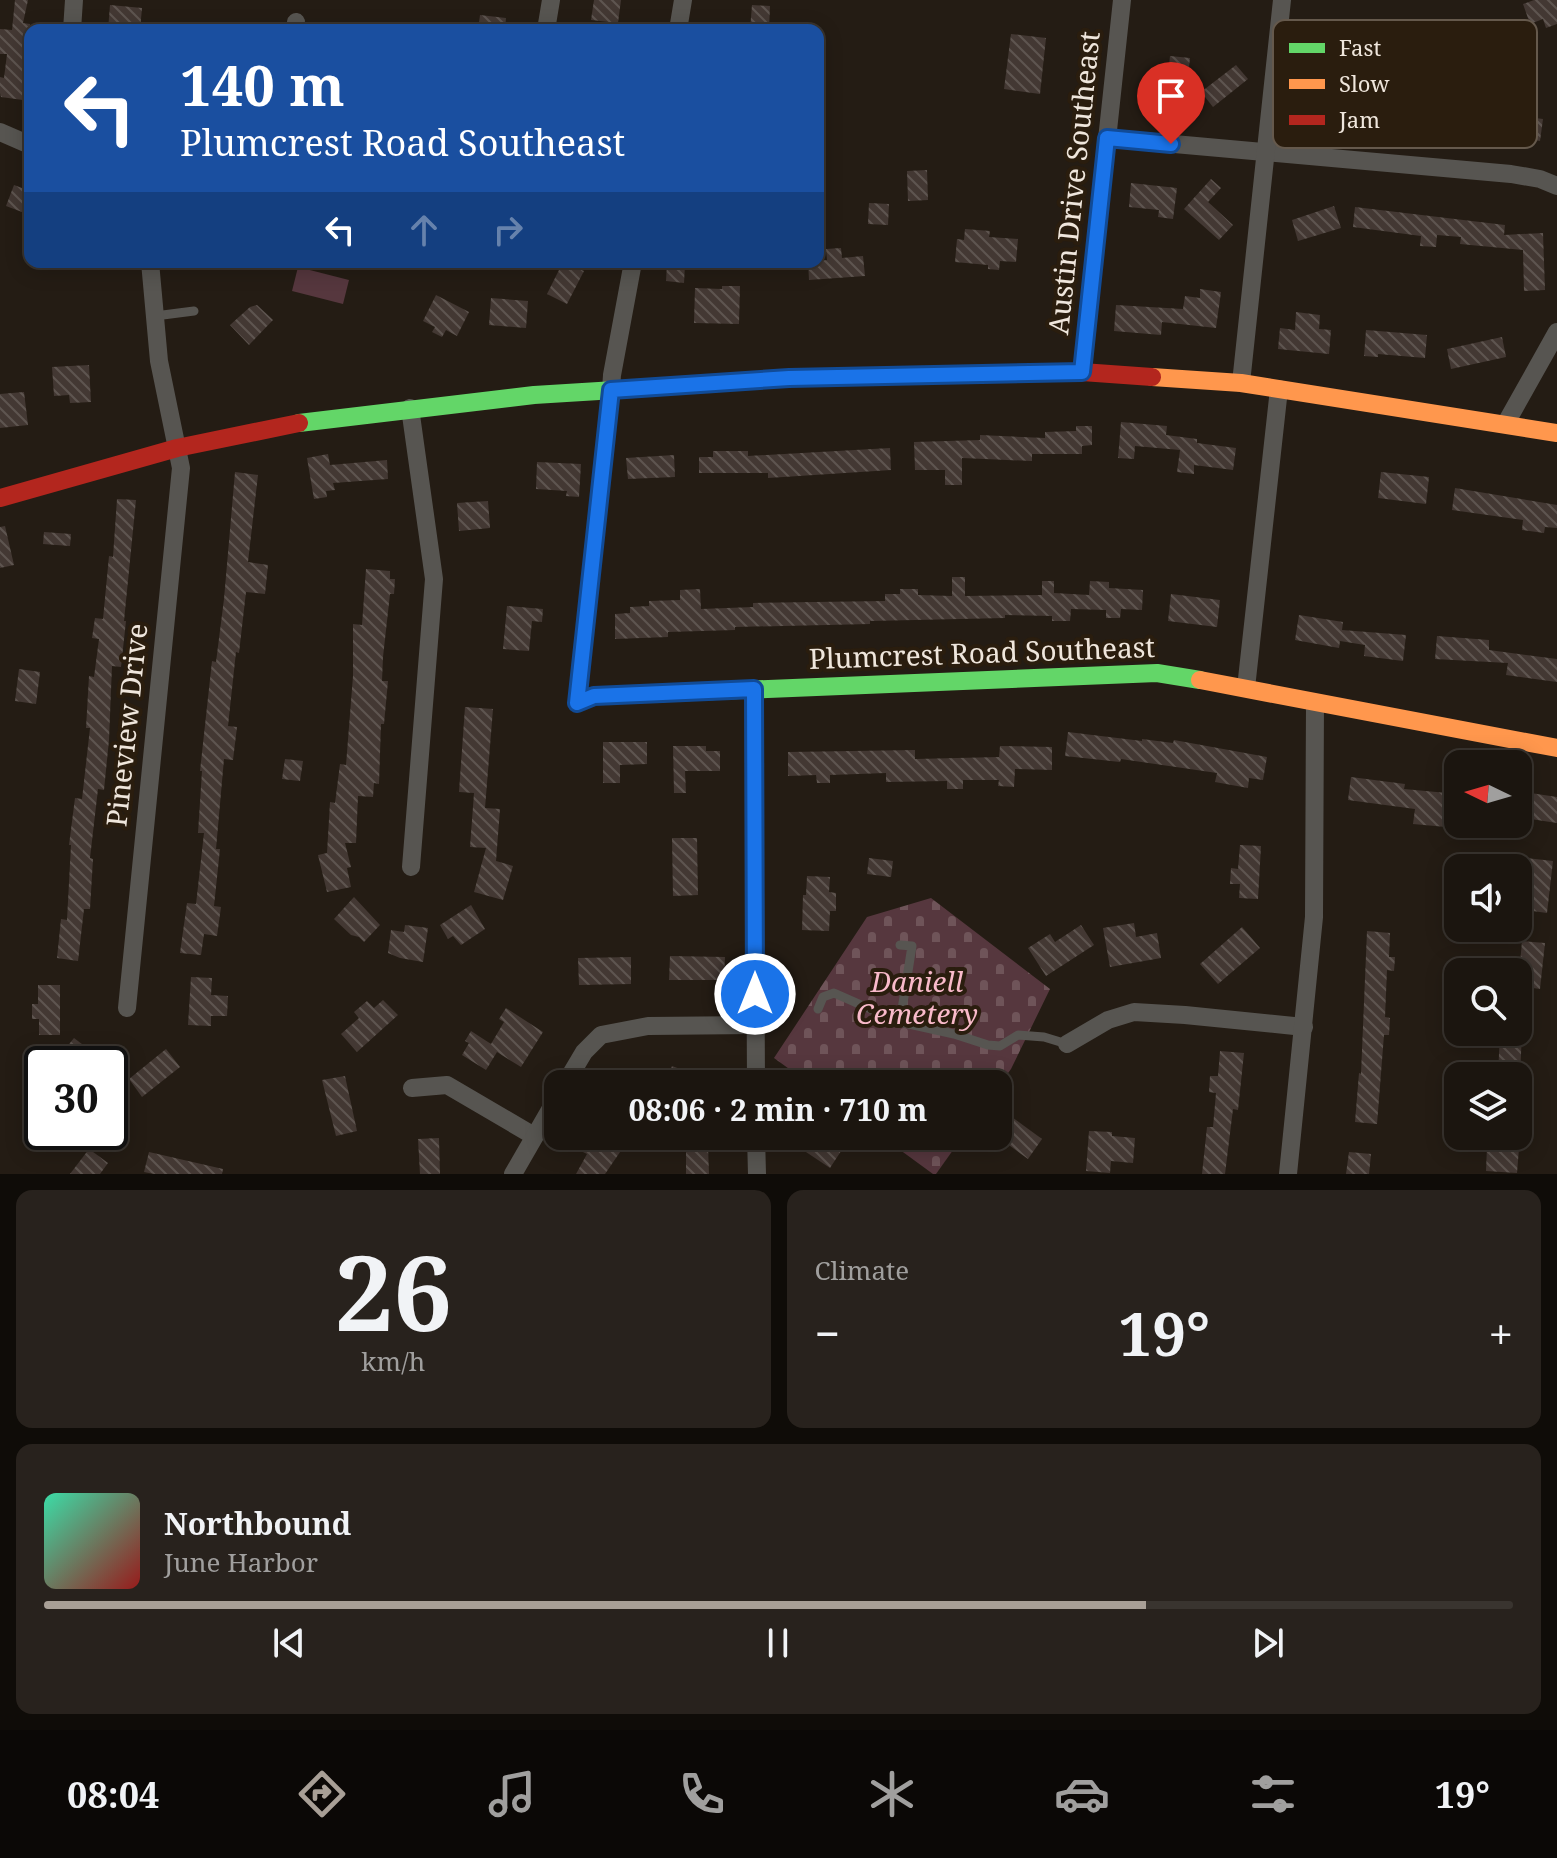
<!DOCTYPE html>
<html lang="en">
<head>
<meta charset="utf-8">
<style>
	:root { --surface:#1b150f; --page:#28221d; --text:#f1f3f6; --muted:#a09f9e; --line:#39342f; --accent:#a89f96 }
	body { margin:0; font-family:"Noto Serif",serif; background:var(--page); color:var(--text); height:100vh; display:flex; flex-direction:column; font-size:30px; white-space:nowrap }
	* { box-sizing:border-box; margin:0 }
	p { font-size:26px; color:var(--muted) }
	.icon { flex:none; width:44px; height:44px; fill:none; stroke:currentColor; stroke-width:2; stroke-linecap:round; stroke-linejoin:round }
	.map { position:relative; height:1174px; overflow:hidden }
	.drawer { display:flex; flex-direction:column; gap:16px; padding:16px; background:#0f0c08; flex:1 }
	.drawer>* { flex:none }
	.banner { position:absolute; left:24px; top:24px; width:800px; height:244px; border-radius:16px; box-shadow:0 4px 20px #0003,0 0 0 2px var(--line); background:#1a4fa0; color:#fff; overflow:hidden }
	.needle { width:52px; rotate:275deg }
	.buttons { position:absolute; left:1444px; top:750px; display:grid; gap:16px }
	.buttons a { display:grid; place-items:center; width:88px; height:88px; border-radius:16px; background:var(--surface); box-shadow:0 4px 20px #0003,0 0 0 2px var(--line); font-size:40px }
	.speed { position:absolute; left:24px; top:1046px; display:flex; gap:16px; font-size:40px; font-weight:700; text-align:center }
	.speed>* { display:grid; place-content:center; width:104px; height:104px; border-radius:50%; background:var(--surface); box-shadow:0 4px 20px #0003,0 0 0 2px var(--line); line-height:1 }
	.speed .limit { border:4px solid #111; border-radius:12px; background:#fff; color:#111 }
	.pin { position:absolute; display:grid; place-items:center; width:68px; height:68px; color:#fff; margin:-82px -34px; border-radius:50% 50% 50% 0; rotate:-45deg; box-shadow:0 0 8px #0007 }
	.pin .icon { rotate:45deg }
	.me { position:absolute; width:88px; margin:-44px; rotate:0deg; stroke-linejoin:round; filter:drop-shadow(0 0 6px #0008) }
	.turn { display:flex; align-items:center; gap:28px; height:168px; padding:0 24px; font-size:36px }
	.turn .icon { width:104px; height:104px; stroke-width:2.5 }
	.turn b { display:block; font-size:56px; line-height:68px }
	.lanes { display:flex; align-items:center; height:76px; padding:0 24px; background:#0003; justify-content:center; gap:40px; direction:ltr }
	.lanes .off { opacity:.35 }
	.big { font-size:60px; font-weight:700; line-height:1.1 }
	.drawer .widget { flex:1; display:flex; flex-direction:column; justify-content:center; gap:12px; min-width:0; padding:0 28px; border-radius:16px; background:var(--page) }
	.drawer .dial { align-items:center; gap:0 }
	.dial b { font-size:104px; line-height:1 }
	.song { display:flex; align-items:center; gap:24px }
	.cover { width:96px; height:96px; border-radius:12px; background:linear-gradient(135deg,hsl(160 70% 55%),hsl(0 70% 35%)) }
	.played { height:8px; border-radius:4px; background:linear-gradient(90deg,var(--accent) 75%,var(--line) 75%) }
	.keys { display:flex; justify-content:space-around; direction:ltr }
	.heat { display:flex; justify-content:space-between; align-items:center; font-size:44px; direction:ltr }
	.drawer .tiles { flex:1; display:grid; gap:16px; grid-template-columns:1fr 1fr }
	.widget:last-child { grid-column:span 2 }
	.trip { position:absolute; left:544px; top:1070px; width:468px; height:80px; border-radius:16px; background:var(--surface); box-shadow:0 4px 20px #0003,0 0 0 2px var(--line); font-weight:700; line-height:80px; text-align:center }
	.dock { display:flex; height:128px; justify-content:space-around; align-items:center; background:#0b0806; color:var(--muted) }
	.dock .icon { width:56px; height:56px }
	.dock .on { color:var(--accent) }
	.dock b { font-size:36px; color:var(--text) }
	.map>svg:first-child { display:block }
	.cemetery { fill:url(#cemetery-stones) }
	.park { fill:#56373e }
	.building { fill:url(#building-back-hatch) }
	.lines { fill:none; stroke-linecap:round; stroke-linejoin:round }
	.lane { stroke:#575551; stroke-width:9 }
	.street { stroke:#575551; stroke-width:18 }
	.fast { stroke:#63d668; stroke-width:18 }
	.slow { stroke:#ff974d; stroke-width:18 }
	.jam { stroke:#b3261e; stroke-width:18 }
	.route-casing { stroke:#114b97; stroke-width:20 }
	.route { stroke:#1a73e8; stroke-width:14 }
	.labels { text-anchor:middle; stroke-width:8; stroke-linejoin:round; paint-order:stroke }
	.street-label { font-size:28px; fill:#efe6dc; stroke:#2a1d0e }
	.park-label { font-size:28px; font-style:italic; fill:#f9baca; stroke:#2a1d0e }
	.key { fill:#2a1d0e; stroke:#65594c; stroke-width:2 }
	.key-label { font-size:22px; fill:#efe6dc }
</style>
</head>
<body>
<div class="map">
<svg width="1557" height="1174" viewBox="0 0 1557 1174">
	<defs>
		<pattern id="cemetery-stones" width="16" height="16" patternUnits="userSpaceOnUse" patternTransform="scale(2)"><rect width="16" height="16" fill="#56373e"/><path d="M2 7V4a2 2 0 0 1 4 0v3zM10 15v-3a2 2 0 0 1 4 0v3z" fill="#6f5459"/></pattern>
		<pattern id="building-back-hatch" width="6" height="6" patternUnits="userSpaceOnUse" patternTransform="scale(2)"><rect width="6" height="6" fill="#433833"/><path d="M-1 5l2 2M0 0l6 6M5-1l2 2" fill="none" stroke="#5e5550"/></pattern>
	</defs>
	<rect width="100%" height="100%" fill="#241c14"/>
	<g class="cemetery">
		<path d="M931,898l119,91 -39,80 -13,18v-3h-188l-36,-26 93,-141z"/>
		<path d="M881,1136h82l-27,38h-3z"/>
	</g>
	<path class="park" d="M298,267l51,13 -6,24 -51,-13z"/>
	<g class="building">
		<path d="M15,0h13l-5,23 7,1v77l-29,-4 -1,-4v-16l4,1 3,-24h-7v-25l12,1z"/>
		<path d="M594,0h27l-3,23 -27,-3z"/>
		<path d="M1534,0h23v24l-11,4 -3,-9 -13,5 -7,-20z"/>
		<path d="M110,5l32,3 -2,22h-32z"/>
		<path d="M752,5l18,1 -1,24h-19z"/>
		<path d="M480,15l26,3 -1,12h-27z"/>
		<path d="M1011,34l35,4 -6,56 -36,-5z"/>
		<path d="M1170,56l20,2 -5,45 -36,-4 2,-24 9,1 1,-12 8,1z"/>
		<path d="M1236,65l12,14 -35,28 -12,-15z"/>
		<path d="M1497,113l46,6 -3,22 -45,-6z"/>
		<path d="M927,170l1,30 -20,1 -1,-30z"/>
		<path d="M1211,179l10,9 -13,14 25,23 -14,15 -35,-31z"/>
		<path d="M1131,183l46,5 -4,31 -15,-2 1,-7 -30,-3z"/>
		<path d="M14,185l16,6v24l-24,-9z"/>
		<path d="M869,203l20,1 -1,21 -20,-1z"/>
		<path d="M1334,206l7,22 -43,13 -6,-21z"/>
		<path d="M1355,207l150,18 -1,10 39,-2 2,57 -21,1 -1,-41 -63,-6 1,-7 -24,-2 -1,12 -16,-1 1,-10 -68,-9z"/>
		<path d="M965,229l25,2 -1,6 29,2 -2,23 -16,-1 -1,9 -11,-1v-4l-33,-3 2,-23 7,1z"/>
		<path d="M841,248l1,10 21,-2 2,20 -56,4 -1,-18 19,-2 -1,-11z"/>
		<path d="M563,262l21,9 -17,33 -20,-10z"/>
		<path d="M667,263l18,2 -1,18 -18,-2z"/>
		<path d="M722,286h18l-1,38 -45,-1 1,-35 27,1z"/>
		<path d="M1200,289l21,3 -5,36 -54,-6 -1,13 -47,-4 2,-26 67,4 2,-13 15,2z"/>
		<path d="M436,295l33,17 -12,24 -11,-6 -4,7 -10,-5 3,-5 -12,-6z"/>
		<path d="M491,298l37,3 -2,27 -37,-3z"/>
		<path d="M257,305l16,15 -24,25 -19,-20 20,-18z"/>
		<path d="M1296,312l24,3 -1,14 12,1 -2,24 -51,-5 2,-21 15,2z"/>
		<path d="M1366,330l61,5 -2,23 -47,-4v3l-14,-1z"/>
		<path d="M1502,337l4,20 -55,12 -4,-20z"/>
		<path d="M89,365l2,37 -21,1 -1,-8 -15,1 -2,-29z"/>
		<path d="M24,392l4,33 -28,3v-34z"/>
		<path d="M1121,422l46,4 -1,9 31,4v4l39,5 -3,22 -39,-5v9l-17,-2 3,-22 -45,-4 -1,13 -16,-1z"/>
		<path d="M1076,426h16v19l-10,1v8h-50v7l-70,-3v27h-17v-15h-30l-1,-28 66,-2v-5l65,3v-6l31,-1z"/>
		<path d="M890,448l1,22 -123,8v-5h-69v-16h14v-6h35v5z"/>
		<path d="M328,454l2,11 57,-5 1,19 -55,4 2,7 -9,1 1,6 -13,2 -7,-41z"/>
		<path d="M674,455l1,22 -47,2 -2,-21z"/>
		<path d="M537,462l44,2 -2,33 -13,-1 1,-5 -31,-2z"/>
		<path d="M235,472l23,3 -10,87 20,3 -3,29 -19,-2 -7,61 -3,-1 -8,74 9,1 -4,33 -9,-1 -8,90h4l-6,57 7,1 -4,29 -13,-2 -3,21 -21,-2 7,-50 9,1 8,-71h-6l4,-62h-2l12,-110 4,1 8,-63z"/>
		<path d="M1381,472l48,5 -3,27 -48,-6z"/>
		<path d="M1455,488l102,17v23l-12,-1 -1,6 -22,-3 1,-10 -71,-10z"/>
		<path d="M117,499l19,1 -12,121h2l-5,46 -9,-1 -3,74 -5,50 -6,-1 -8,69 3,1 -3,50h-6l-6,52 -21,-3 4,-39 6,1 4,-75h-2l6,-47 7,1 8,-71h-4l3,-52 5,1 5,-38 -7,-1 3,-20 8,1 6,-63 4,1z"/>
		<path d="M488,501l2,27 -31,3 -2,-28z"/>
		<path d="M5,526l9,39 -14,3v-41z"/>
		<path d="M44,532l27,2 -1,12 -27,-2z"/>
		<path d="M366,569l24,2v8h5l-1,15h-4l-7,63 -1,24h6l-4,43h-3l-2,60 -5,-1 -1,14 -15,-1 -2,47h-11l6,24 -4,1 4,19 -24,5 -9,-37 9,-2 3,-51 5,1 5,-39 6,1 7,-89v-52l9,1z"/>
		<path d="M952,577h13v19l77,-1v-14h12v12l35,2 1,-14 19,1v6l34,2 -1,20 -21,-1 -1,9h-14v-8l-35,-1 -1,12h-18v-5l-47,-1v3l-135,3v3l-135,3v3l-67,2v5l-53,2v-25l15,-1v-6l19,-1v-5l31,-1v-10l20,-1 1,20 52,-2v-4l132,-2v-7h15v-5h18v6l34,1z"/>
		<path d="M1171,594l49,6 -3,27 -49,-6z"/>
		<path d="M507,606l36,3 -1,13 -10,-1 -3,30 -26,-2z"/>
		<path d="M1299,615l44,7 -1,8 64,5 -3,26 -39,-5 1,-11 -25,-4 -1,7 -44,-8z"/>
		<path d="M1437,636l52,4v10l68,9v23l-51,-7 2,-12 -73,-4z"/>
		<path d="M19,669l21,3 -4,32 -21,-3z"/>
		<path d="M465,707l28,2 -8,99 15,1 -4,52 17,5 -10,34 -29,-8 12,-44 -16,-1 4,-54 -15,-1z"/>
		<path d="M1068,732l74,9v-2l31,4 1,-3 93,17 -4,23 -14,-2 -1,10 -33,-6 2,-9 -96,-14 -1,3 -55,-6z"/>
		<path d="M603,742h44v22l-27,1v18h-17z"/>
		<path d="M673,746h33v5h14v20h-35l1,22h-12z"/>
		<path d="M1000,746l52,1v23l-37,-1 -1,18 -16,-1 1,-6h-36v9h-16v-8l-61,1v-9l-56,2v8h-13l-1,-8 -28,1v-24l127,-2v9l84,-2z"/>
		<path d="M285,759l18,2 -3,20 -18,-2z"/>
		<path d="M1351,777l54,7 -1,5 54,5v25l-12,-1v9l-33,-3 2,-15 -67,-9z"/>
		<path d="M1518,791l39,6v26l-39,-6z"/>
		<path d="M672,838h25l1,57 -25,1z"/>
		<path d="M1240,845l21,1 -3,53 -19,-1 1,-14h-10l1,-16 7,1z"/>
		<path d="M1517,857l36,4 -6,52 -22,-3 5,-40 -14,-2z"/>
		<path d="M869,858l24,3 -2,16 -24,-3z"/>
		<path d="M807,876l23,1 -1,15 7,1v18h-6l-1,20 -27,-1 1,-35h3z"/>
		<path d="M354,897l26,28 -16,17 -5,-5 -8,-2 -17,-16z"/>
		<path d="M471,905l14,24 -24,16 -8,-9 -5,3 -8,-14z"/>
		<path d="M1134,923l2,14 21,-4 4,25 -51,9 -7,-39z"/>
		<path d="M405,925l23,3 -5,34 -23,-4 -12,-5 3,-23 13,2z"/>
		<path d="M1081,925l13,20 -48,31 -18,-28 22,-14 5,8z"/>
		<path d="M1242,927l18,21 -42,36 -18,-20z"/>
		<path d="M1367,931l23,2 -1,24h6l-1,14 -7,-1 -2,47 5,1 -1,17h-5l-7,89 -22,-2 4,-49 2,1z"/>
		<path d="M1522,941l23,2 -5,46 -22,-3z"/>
		<path d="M670,956l55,1 -1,23h-55z"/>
		<path d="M631,957v27l-52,1 -1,-27z"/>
		<path d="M191,977l21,1 -1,17 17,1 -1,20h-16v10l-23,-1z"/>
		<path d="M38,985h22v50h-21v-16h-7v-15h6z"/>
		<path d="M383,1000l15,15 -41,37 -16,-18 18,-16 -5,-6 13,-11 7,7z"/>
		<path d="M506,1008l37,24 -22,35 -24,-15 -11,18 -24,-15 7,-12 -4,-2 6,-10 20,13 13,-22 -5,-3z"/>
		<path d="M1500,1032h22l-2,44h-22z"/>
		<path d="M74,1038l34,26h-34l-13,-10z"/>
		<path d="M166,1049l14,18 -38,30 -13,-18z"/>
		<path d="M1220,1051l24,2 -6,57 -5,-1 -8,65h-23l5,-47h6l3,-34 -7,-1 1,-16h8z"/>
		<path d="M672,1066l46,17v1h-53z"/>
		<path d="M345,1076l12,55 -21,5 -14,-56z"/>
		<path d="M998,1107l44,32 -14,20 -30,-22z"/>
		<path d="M1089,1131l23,1v4l23,2 -2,25 -22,-2 -1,12 -24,-2z"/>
		<path d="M594,1136l10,6 4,-6h23l-26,38h-29l11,-20 -4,-2z"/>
		<path d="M782,1136h39l10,7 7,-7 9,6 -17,26z"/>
		<path d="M1499,1136h21l-3,37 -31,-2 1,-25 11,1z"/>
		<path d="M439,1138l1,36h-20l-2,-35z"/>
		<path d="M686,1146h22l1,28h-23z"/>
		<path d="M89,1149l19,14 -8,11h-30z"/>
		<path d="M149,1152l74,17 -1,5h-68l-10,-2z"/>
		<path d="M1349,1152l22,2 -2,20h-23z"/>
	</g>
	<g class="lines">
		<g class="lane">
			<path d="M155,316l39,-5"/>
			<path d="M594,696l-17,7 34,-311"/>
			<path d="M818,1009l5,-12 11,-4 66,29 54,12 34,11 12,1 18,-11 26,2 23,7"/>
			<path d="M900,1022l12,-76 -12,-1"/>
		</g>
		<g class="street">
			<path d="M72,30l2,-30"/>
			<path d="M295,30l1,-8"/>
			<path d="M546,30l5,-30"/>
			<path d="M678,30l5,-30"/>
			<path d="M0,132l30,13"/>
			<path d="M1107,138l404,36 29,5 17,7"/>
			<path d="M1082,372l40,-372"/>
			<path d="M1241,383l41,-383"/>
			<path d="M611,390l1,-15 21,-113"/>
			<path d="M410,408l24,171 -23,288"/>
			<path d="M1506,423l51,-91"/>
			<path d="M1246,688l33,-299"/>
			<path d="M754,689l2,395"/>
			<path d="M127,1008l54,-540 -22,-107 -9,-99"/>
			<path d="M1067,1044l41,-24 26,-8 51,3 119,12"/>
			<path d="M565,1084l19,-32 17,-17 47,-9 107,-1"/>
			<path d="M412,1088l35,-3 87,51"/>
			<path d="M756,1136l1,38"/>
			<path d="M513,1174l45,-78"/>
			<path d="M1288,1174l26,-257 1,-214"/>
		</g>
		<g class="fast">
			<path d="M299,423l235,-28 81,-5"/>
			<path d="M594,696l563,-23 43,7"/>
		</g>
		<g class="slow">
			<path d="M1152,377l89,6 316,50"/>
			<path d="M1200,680l357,68"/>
		</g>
		<g class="jam">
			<path d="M615,390l174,-12 293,-6 70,5"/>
			<path d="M0,498l177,-50 122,-25"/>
		</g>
	</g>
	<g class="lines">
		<g class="route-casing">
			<path id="route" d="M755,994l-1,-305 -160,7 -17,7 34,-313 178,-12 293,-6 25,-234 64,6"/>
		</g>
		<use href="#route" class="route"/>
	</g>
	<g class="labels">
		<g class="street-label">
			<text transform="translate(1074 183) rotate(-84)" y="10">Austin Drive Southeast</text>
			<text transform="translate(982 653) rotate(-2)" y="10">Plumcrest Road Southeast</text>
			<text transform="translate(127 725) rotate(-84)" y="10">Pineview Drive</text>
		</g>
		<g class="park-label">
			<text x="917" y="992">Daniell<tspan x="917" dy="32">Cemetery</tspan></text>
		</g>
	</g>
	<rect x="1273" y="20" width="264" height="128" rx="12" class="key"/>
	<rect x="1289" y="43" width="36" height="10" fill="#63d668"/>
	<rect x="1289" y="79" width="36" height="10" fill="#ff974d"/>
	<rect x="1289" y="115" width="36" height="10" fill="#b3261e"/>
	<g class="key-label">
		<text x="1339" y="56">Fast</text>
		<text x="1339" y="92">Slow</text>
		<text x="1339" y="128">Jam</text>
	</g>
</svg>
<div class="buttons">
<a><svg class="needle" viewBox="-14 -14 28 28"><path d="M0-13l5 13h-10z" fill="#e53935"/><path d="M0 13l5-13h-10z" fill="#a09f9e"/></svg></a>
<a><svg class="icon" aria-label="sound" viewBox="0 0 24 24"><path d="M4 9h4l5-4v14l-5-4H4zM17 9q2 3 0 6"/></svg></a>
<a><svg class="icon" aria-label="search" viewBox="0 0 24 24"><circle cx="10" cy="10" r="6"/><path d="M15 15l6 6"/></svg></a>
<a><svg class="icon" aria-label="layers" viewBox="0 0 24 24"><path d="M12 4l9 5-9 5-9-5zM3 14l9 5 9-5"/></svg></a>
</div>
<div class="speed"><div class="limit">30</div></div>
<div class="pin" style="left:1171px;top:144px;background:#d93025"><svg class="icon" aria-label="arrive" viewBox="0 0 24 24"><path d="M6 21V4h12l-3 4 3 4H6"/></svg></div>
<svg class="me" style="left:755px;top:994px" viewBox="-20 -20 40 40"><circle r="17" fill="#1a73e8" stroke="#fff" stroke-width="3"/><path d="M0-11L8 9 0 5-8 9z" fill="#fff"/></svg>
<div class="trip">08:06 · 2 min · 710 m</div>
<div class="banner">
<div class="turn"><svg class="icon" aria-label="left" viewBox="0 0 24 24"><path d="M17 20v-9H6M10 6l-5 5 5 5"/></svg><div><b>140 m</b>Plumcrest Road Southeast</div></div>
<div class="lanes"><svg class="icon" aria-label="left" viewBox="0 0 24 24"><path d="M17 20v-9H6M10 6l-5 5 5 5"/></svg><svg class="icon off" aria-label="ahead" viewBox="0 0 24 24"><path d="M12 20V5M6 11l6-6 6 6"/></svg><svg class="icon off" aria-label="right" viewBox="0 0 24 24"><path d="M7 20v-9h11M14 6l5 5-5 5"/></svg></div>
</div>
</div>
<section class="drawer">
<div class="tiles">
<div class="widget dial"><b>26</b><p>km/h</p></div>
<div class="widget"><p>Climate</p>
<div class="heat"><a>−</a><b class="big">19°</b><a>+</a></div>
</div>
<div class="widget">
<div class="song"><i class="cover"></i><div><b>Northbound</b><p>June Harbor</p></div></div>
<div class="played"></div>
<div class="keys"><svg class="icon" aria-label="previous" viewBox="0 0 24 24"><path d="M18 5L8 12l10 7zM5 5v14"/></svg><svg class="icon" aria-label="pause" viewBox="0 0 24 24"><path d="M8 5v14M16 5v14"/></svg><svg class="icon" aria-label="next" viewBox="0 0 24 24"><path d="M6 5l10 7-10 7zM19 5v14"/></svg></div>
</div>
</div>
</section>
<nav class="dock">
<b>08:04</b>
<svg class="icon on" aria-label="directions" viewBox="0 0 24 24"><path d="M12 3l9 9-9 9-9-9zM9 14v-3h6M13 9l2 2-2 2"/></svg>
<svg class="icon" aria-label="music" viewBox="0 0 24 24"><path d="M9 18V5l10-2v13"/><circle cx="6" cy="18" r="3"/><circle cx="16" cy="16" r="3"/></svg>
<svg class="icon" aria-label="phone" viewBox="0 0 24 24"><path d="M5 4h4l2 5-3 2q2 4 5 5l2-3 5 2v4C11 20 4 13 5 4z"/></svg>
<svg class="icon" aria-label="climate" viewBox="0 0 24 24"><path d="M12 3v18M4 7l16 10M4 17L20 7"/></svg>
<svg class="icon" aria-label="car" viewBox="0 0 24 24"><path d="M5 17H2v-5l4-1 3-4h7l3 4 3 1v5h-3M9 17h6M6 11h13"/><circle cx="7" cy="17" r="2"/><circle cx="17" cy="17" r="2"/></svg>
<svg class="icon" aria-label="filters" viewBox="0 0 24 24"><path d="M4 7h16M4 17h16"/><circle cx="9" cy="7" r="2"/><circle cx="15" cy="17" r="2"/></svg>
<b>19°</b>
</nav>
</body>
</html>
